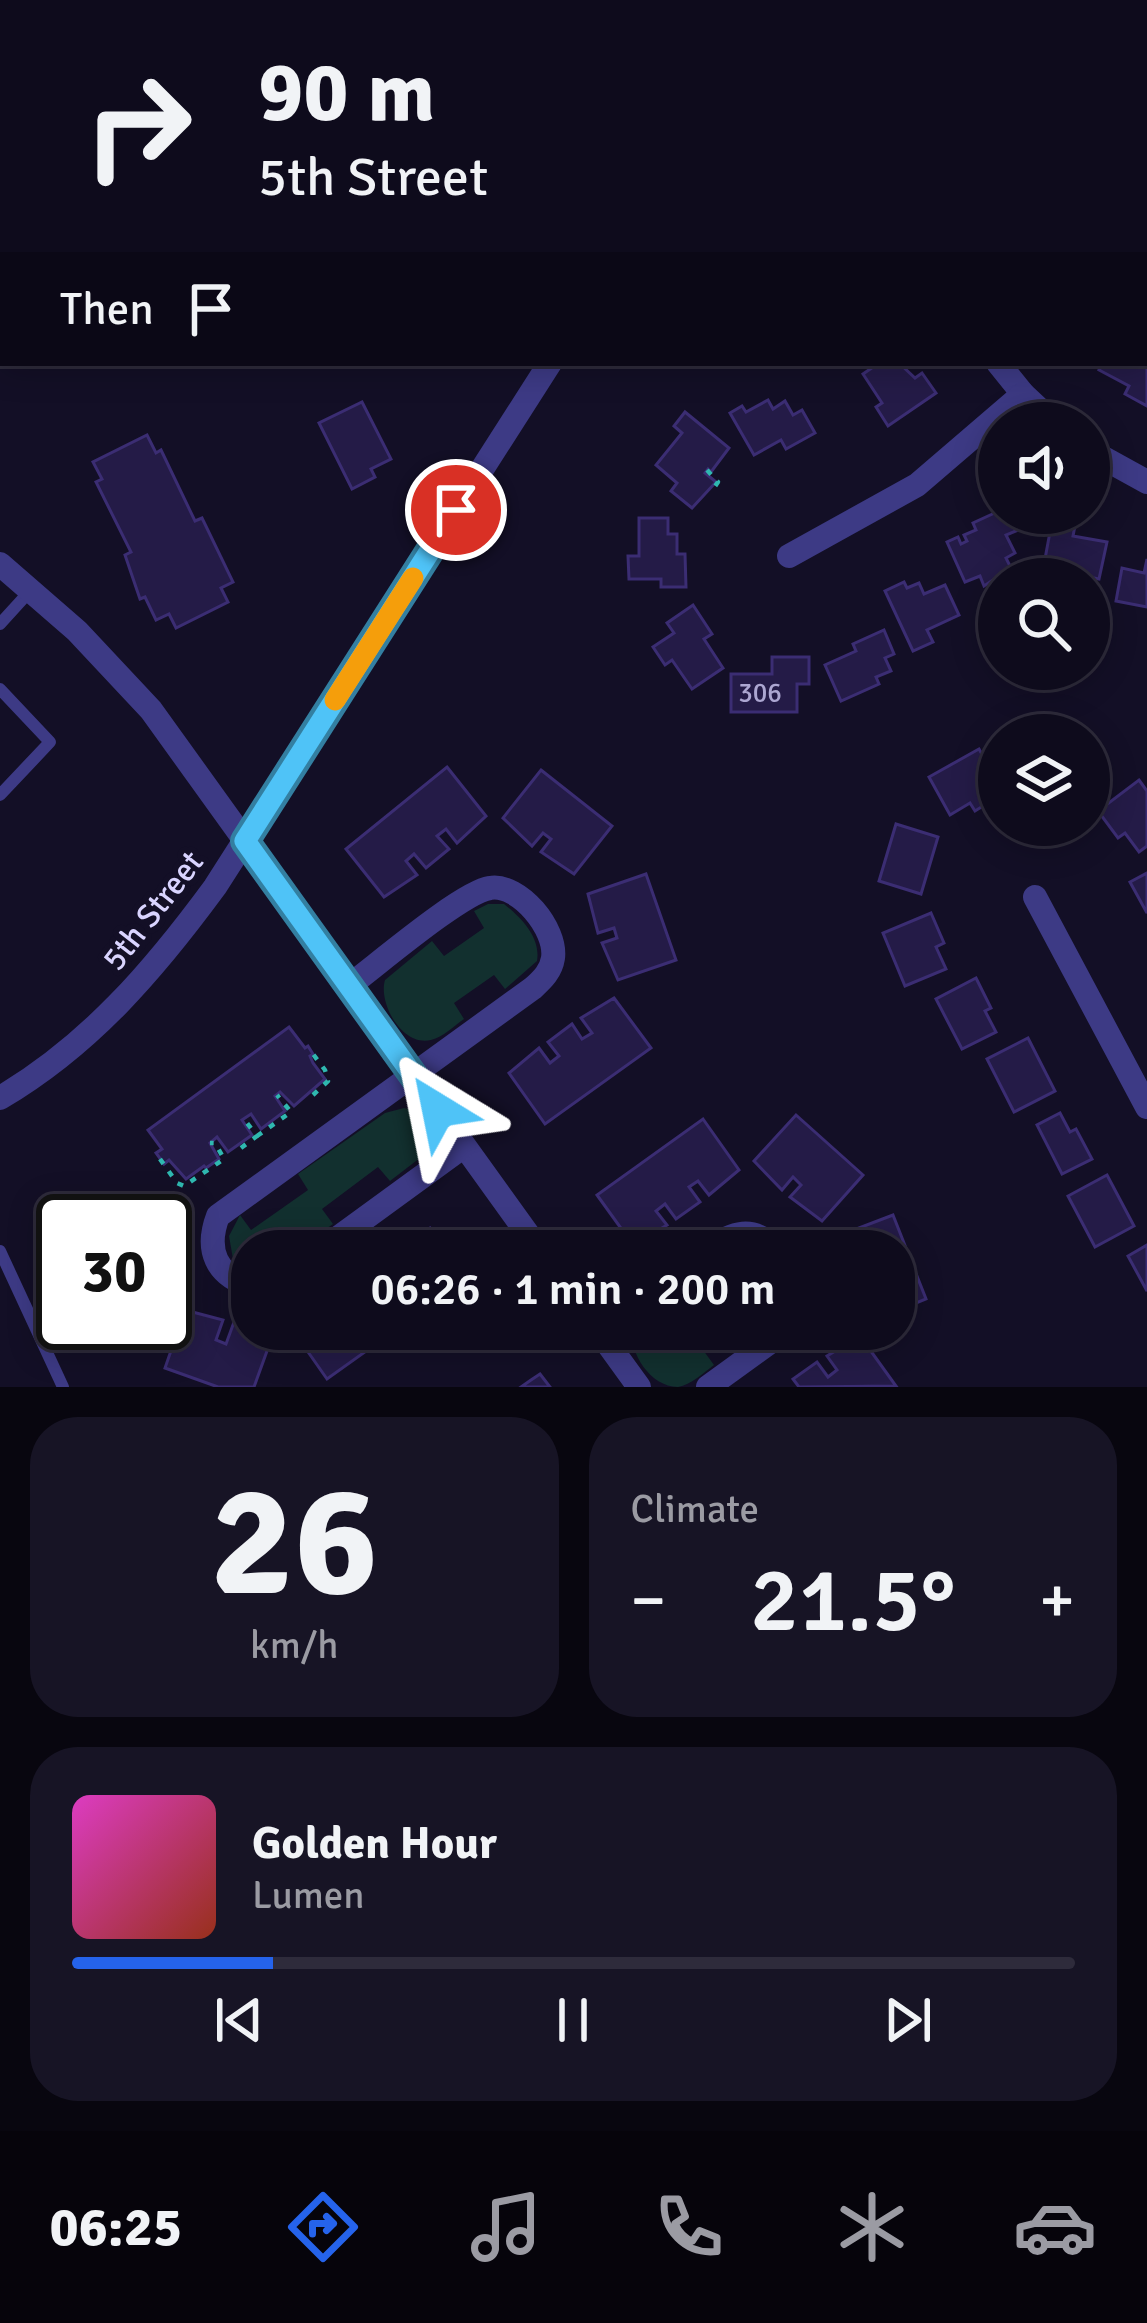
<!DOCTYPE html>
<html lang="en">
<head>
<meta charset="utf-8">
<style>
	:root { --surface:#0e0b1c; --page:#171425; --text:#f1f3f6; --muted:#9b9ba3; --line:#2e2b3b; --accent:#2563eb }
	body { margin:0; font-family:Signika,sans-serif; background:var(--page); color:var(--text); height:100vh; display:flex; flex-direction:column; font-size:45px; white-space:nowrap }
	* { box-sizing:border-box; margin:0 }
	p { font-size:39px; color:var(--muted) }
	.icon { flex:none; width:66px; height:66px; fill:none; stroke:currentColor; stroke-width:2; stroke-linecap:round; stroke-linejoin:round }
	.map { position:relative; height:1387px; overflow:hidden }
	.details { display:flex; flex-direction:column; gap:30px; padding:30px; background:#08060f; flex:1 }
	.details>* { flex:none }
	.hud { position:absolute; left:0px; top:0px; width:1149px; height:366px; box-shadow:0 6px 30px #0003,0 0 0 3px var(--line); background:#0e0b1c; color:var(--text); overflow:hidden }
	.controls { position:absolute; left:978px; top:402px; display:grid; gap:24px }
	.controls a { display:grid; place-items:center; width:132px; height:132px; border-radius:50%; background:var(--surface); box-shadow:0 6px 30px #0003,0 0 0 3px var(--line); font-size:60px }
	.speed { position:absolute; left:36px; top:1194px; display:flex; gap:24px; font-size:60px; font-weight:700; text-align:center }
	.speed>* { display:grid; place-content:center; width:156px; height:156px; border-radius:50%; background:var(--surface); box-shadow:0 6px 30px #0003,0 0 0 3px var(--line); line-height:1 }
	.speed .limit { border:6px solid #111; border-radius:18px; background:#fff; color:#111 }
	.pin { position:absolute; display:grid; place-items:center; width:102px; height:102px; color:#fff; margin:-51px; border:6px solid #fff; border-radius:50%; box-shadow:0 3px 12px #0007 }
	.me { position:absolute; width:132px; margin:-66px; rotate:325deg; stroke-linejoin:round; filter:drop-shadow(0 0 9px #0008) }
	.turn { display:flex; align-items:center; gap:42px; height:252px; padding:0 60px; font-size:54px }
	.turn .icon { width:156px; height:156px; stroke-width:2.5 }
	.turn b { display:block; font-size:84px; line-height:102px }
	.then { display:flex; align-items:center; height:114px; padding:0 60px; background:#0003; gap:24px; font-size:45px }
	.big { font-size:90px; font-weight:600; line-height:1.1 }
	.details .tile { flex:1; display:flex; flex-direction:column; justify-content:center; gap:18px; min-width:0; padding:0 42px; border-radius:48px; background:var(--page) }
	.details .dial { align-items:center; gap:0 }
	.dial b { font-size:156px; line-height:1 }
	.song { display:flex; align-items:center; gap:36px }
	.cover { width:144px; height:144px; border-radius:18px; background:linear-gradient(135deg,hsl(310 70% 55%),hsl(10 70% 35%)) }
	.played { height:12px; border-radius:6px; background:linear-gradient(90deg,var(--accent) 20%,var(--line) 20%) }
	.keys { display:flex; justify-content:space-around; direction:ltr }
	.heat { display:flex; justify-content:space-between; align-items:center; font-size:66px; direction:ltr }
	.details .tiles { flex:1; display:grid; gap:30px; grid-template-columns:1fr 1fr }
	.tile:last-child { grid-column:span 2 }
	.trip { position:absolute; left:231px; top:1230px; width:684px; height:120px; border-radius:48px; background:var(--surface); box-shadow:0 6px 30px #0003,0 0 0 3px var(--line); font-weight:600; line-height:120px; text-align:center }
	.tabs { display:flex; height:192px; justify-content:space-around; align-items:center; background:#06040b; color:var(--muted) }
	.tabs .icon { width:84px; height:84px }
	.tabs .current { color:var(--accent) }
	.tabs b { font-size:54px; color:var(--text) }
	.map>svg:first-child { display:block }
	.green { fill:#12302f }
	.water { fill:#0a1f44 }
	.building { fill:#241b47; stroke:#3b2d73; stroke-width:3 }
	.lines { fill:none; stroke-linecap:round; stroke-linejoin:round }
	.path { stroke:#2fb8b0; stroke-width:4.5; stroke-dasharray:6 9; stroke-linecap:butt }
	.service { stroke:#3d3a85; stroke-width:12 }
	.minor { stroke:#3d3a85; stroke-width:24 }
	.route-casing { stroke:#337fa1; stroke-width:30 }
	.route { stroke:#4fc3f7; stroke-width:21 }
	.slow { stroke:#f59e0b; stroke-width:21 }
	.labels { text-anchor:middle; stroke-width:12; stroke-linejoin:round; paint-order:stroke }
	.number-label { font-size:27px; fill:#aca6d1 }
	.street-label { font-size:33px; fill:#d9d4ff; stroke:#130f26 }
</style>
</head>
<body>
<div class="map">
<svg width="1147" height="1387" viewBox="0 0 1147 1387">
	<rect width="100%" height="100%" fill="#130f26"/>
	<g class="green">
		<path d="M488,904h16c18,14 37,34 33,57l-32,28 -11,-14 -40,28 10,16c-10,7 -21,18 -33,21 -29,7 -53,-37 -46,-60l47,-39 12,15 40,-28 -10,-17z"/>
		<path d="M404,1108c22,5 29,22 25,43l-39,30 -12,-14 -56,42 11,15 -38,27h-43v19l-19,-11 -4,-23 11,-21 11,15 57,-40 -10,-16 87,-61z"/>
		<path d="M632,1329h101l-30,21 11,15c-11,8 -23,20 -36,22 -28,0 -49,-35 -46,-58z"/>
	</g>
	<path class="water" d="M965,0h182v106l-1,-103z"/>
	<g class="building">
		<path d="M0,0l110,3h-107l-3,174z"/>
		<path d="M353,0l1,3 -50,-2 3,-1z"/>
		<path d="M523,0h61l3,3h-62z"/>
		<path d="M1147,344v62l-22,-12 4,-8 -30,-16 4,-7h43z"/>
		<path d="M879,363h20l16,15 7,-5 14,20 -48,33 -12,-19 6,-4 -19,-29z"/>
		<path d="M768,400l5,9 12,-8 8,14 9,-5 13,23 -29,16 -5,-9 -27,15 -24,-42 12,-7 4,6z"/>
		<path d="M362,402l29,57 -20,10 4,8 -23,12 -33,-66z"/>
		<path d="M685,412l44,36 -18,24 -3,-3 -3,4 11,9 -24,26 -21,-17 6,-8 -21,-18 26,-32 -8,-7z"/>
		<path d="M147,435l9,18 5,-3 34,71 7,-3 31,64 -12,6 7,14 -52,26 -7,-14 -13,6 -11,-23 -5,2 -15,-44 6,-3 -35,-70 6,-3 -9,-17z"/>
		<path d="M999,511l8,2 9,18 -10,4 9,18 -9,5 5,10 -27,18 -4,-10 -15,6 -18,-40 11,-5 3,7 6,-3 -3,-6 12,-5 -3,-7z"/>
		<path d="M639,518h29v16h9v20h8l1,33h-25v-8h-32l-1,-23h11z"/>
		<path d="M1052,521l23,5 -2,10 34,6 -8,37 -42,-8 2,-8 -14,-4z"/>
		<path d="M1147,559v48l-31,-6 6,-33 22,5z"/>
		<path d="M904,582l3,6 12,-5 5,11 21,-9 14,30 -32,15 6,12 -20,9 -28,-60z"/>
		<path d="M693,605l19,29 -8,5 19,29 -31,21 -20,-29 -7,5 -12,-18 21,-14 -7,-10z"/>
		<path d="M884,630l10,24 -9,4 6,13 -15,6 3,7 -38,17 -16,-36 31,-14 -3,-7z"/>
		<path d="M772,657h37v27h-12v28h-66v-38h41z"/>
		<path d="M979,749l20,35v12l-24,15 -5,-8 -20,12 -21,-38z"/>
		<path d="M447,767l39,49 -29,27 -11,-14 -9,7 12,13 -23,19 -12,-14 -8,7 11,14 -33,22 -38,-48z"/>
		<path d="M541,770l71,56 -38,48 -33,-22 10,-13 -8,-6 -11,13 -29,-28z"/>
		<path d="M1139,780l8,11v55l-8,6 -14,-19 -7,5 -20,-27z"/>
		<path d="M896,824l42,13 -17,57 -42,-13z"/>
		<path d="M1147,873v40l-17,-31z"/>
		<path d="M646,874l30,86 -58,20 -16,-37 15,-5 -3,-10 -16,5 -10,-39z"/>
		<path d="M931,913l13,30 -8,4 10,22 -41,17 -22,-53z"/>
		<path d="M976,978l15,30 -6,3 11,21 -34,17 -26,-50z"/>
		<path d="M614,998l37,50 -106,76 -36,-51 30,-25 11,15 9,-7 -11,-14 24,-18 10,15 10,-6 -11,-15z"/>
		<path d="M289,1027l16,21 3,-2 5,8 -3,2 3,7 12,16 -31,27 -14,-14 -5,4 10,15 -24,18 -10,-15 -9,6 10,15 -24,17 -11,-15 -7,6 9,16 -13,9 -2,-2 -18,13 -17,-19 -5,4 -8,-11 6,-4 -14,-19z"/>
		<path d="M1028,1038l27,53 -41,21 -27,-53z"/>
		<path d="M1060,1113l10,19 6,-3 16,30 -30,15 -25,-49z"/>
		<path d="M796,1115l67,60 -41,46 -32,-24 11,-12 -8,-8 -11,13 -28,-29z"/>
		<path d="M703,1119l36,51 -30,25 -11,-14 -9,6 11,15 -24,17 -11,-15 -9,7 11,14 -34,20 -36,-50z"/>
		<path d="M1107,1175l27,51 -39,21 -27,-51z"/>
		<path d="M162,1202l3,19h-62l-2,-9z"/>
		<path d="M893,1215l33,84 -32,13v-61h-53l-6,-14z"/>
		<path d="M430,1228l17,23 -51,-2 15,-7z"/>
		<path d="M1147,1245v46l-19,-35z"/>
		<path d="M173,1251l4,40 -12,2v-40z"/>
		<path d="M185,1310l38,10 -7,20 10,4 8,-22 37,18 -17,47h-36l-53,-19z"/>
		<path d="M292,1329h105l-70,50z"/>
		<path d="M860,1336l36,50 -97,1 -6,-8 24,-17 11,15 9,-7 -10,-14z"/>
		<path d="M540,1374l10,13h-29l10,-7z"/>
	</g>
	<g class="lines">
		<g class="path">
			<path d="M879,0l6,3"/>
			<path d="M1146,149l1,1"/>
			<path d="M707,470l11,12 -7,10"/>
			<path d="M313,1095l15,-14 -3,-11 -12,-16"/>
			<path d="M257,1136l34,-24 -14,-17"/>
			<path d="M241,1148l16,-12 -13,-17"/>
			<path d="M160,1159l17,24 7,3 40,-27 -9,-16h-5"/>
		</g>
		<g class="service">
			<path d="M0,624l30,-33"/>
			<path d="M0,689l50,53 -50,53"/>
			<path d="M0,1251l63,136"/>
		</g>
		<g class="minor">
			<path d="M439,0l1,3"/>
			<path d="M689,0v3"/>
			<path d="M998,363l25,31 31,29"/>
			<path d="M1089,450l58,32"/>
			<path d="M789,556l128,-71 106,-91"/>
			<path d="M0,564l77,67 74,79 389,541"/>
			<path d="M1035,897l112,210"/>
			<path d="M0,1098c90,-53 154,-128 215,-211l335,-524"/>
			<path d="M320,1251l144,-105"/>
			<path d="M706,1251c26,-19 48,-27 71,0"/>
			<path d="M252,1286c-36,-10 -47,-36 -34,-70l315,-228c10,-9 18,-17 20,-30 4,-29 -34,-75 -63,-70 -28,4 -113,77 -140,97"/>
			<path d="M597,1329l42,58"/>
			<path d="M708,1387l80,-58"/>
		</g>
	</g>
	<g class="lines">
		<g class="route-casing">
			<path id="route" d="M438,1110l-193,-269 211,-331"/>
		</g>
		<use href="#route" class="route"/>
		<path class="slow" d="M335,700l78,-122"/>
	</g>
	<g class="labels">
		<g class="number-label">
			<text x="760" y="702">306</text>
		</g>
		<g class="street-label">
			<text transform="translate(152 910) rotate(-52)" y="12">5th Street</text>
		</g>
	</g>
</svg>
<div class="controls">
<a><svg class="icon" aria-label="sound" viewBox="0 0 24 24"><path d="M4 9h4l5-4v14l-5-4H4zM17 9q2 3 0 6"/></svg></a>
<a><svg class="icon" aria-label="search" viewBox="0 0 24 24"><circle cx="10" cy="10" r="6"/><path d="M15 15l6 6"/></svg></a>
<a><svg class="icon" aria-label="layers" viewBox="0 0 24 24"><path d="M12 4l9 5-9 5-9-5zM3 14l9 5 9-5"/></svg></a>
</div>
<div class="speed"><div class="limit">30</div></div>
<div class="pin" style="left:456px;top:510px;background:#d93025"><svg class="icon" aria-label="arrive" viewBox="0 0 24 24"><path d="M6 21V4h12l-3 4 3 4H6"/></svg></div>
<svg class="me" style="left:438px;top:1110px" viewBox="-20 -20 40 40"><path d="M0-17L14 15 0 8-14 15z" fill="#4fc3f7" stroke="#fff" stroke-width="4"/></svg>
<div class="trip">06:26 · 1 min · 200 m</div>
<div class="hud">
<div class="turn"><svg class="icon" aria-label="right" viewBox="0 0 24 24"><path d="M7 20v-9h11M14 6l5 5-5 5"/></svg><div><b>90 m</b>5th Street</div></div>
<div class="then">Then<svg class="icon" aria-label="arrive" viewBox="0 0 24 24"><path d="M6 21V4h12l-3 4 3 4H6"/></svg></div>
</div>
</div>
<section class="details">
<div class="tiles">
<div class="tile dial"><b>26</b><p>km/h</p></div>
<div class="tile"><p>Climate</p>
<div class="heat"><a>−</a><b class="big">21.5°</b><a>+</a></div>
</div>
<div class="tile">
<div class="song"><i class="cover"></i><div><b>Golden Hour</b><p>Lumen</p></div></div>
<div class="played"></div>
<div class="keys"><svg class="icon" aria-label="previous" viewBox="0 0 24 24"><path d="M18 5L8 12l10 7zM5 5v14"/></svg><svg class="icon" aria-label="pause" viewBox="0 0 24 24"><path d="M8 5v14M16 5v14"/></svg><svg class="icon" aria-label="next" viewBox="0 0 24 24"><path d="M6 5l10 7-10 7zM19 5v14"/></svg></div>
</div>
</div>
</section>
<nav class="tabs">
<b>06:25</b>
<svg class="icon current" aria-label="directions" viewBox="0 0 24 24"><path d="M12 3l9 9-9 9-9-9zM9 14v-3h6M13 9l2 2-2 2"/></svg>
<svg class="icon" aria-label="music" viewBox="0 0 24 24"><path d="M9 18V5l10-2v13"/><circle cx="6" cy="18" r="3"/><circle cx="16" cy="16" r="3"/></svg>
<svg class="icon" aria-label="phone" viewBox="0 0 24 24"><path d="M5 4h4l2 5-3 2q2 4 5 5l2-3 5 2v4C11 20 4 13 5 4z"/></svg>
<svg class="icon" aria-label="climate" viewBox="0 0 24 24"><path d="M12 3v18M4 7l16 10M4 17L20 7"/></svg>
<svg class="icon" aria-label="car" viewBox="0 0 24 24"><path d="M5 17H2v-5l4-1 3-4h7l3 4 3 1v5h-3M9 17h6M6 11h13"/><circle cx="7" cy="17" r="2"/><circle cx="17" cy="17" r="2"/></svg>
</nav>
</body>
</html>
